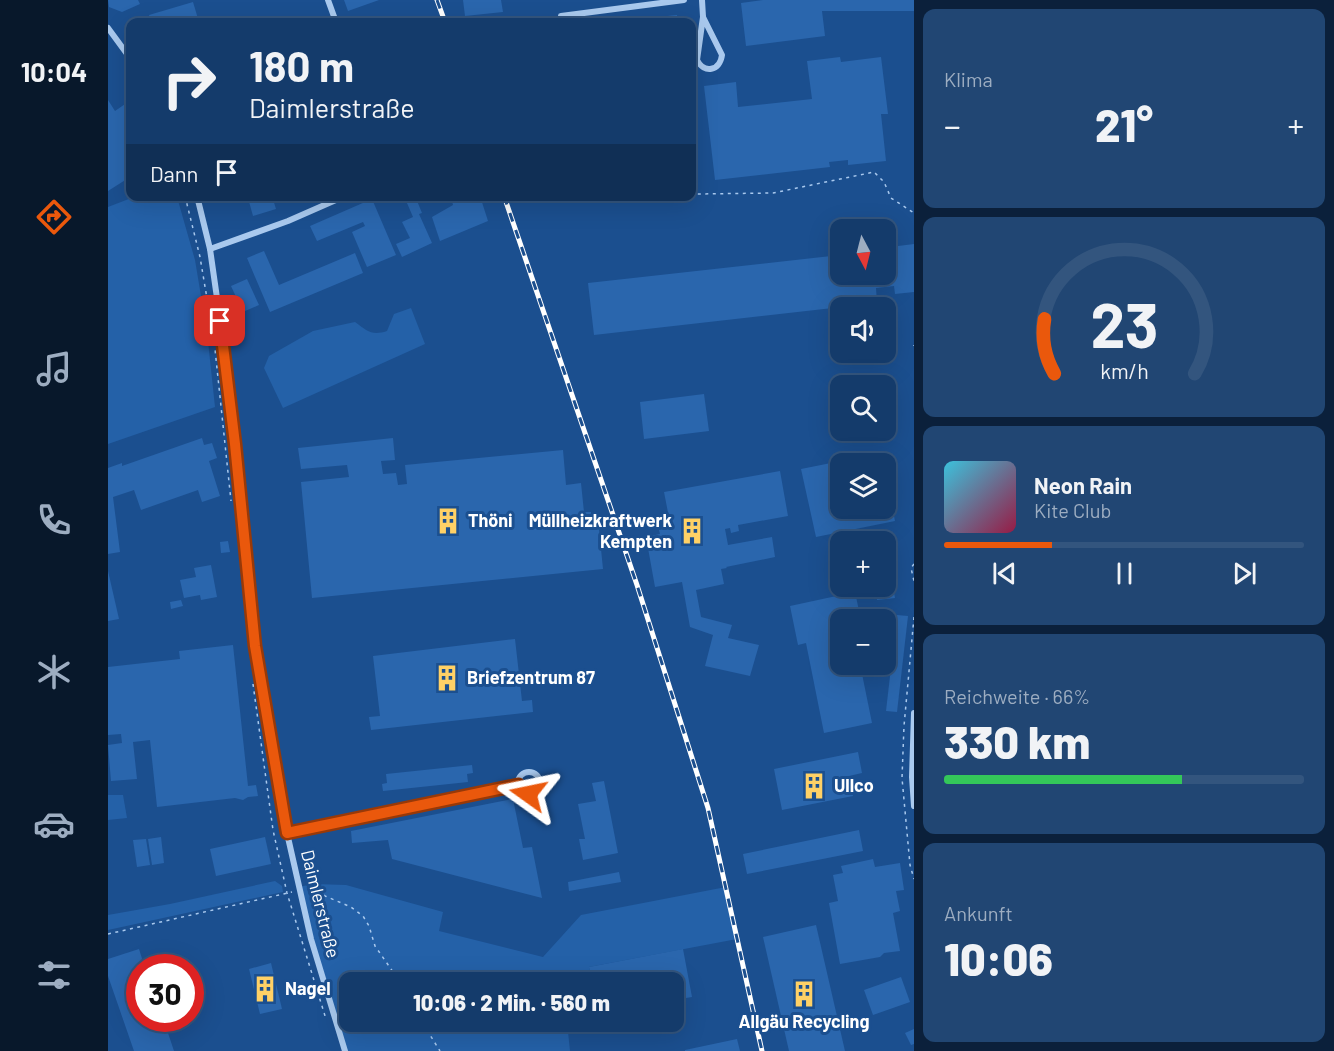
<!DOCTYPE html>
<html lang="de">
<head>
<meta charset="utf-8">
<style>
	:root { --surface:#143b6b; --page:#214673; --text:#f1f3f6; --muted:#9dadc1; --line:#33557e; --accent:#ea580c }
	body { margin:0; font-family:Barlow,sans-serif; background:var(--page); color:var(--text); height:100vh; display:flex; flex-direction:column; font-size:22px; white-space:nowrap }
	* { box-sizing:border-box; margin:0 }
	p { font-size:20px; color:var(--muted) }
	.icon { flex:none; width:33px; height:33px; fill:none; stroke:currentColor; stroke-width:2; stroke-linecap:round; stroke-linejoin:round }
	.map { position:relative; flex:1; overflow:hidden }
	.panel { display:flex; flex-direction:column; gap:9px; padding:9px; background:#0b203b; width:420px }
	.panel>* { flex:none }
	.top-card { position:absolute; left:18px; top:18px; width:570px; height:183px; border-radius:12px; box-shadow:0 6px 24px #0002,0 0 0 2px var(--line); background:#143b6b; color:var(--text); overflow:hidden }
	.needle { width:39px; rotate:173deg }
	.tools { position:absolute; left:722px; top:219px; display:grid; gap:12px }
	.tools a { display:grid; place-items:center; width:66px; height:66px; border-radius:12px; background:var(--surface); box-shadow:0 6px 24px #0002,0 0 0 2px var(--line); font-size:30px }
	.speed { position:absolute; left:18px; top:954px; display:flex; gap:12px; font-size:30px; font-weight:700; text-align:center }
	.speed>* { display:grid; place-content:center; width:78px; height:78px; border-radius:50%; background:var(--surface); box-shadow:0 6px 24px #0002,0 0 0 2px var(--line); line-height:1 }
	.speed .limit { border:9px solid #d22; background:#fff; color:#111 }
	.pin { position:absolute; display:grid; place-items:center; width:51px; height:51px; color:#fff; margin:-26px; border-radius:12px; box-shadow:0 3px 9px #0006 }
	.me { position:absolute; width:66px; margin:-33px; rotate:282deg; stroke-linejoin:round; filter:drop-shadow(0 0 4px #0008) }
	.turn { display:flex; align-items:center; gap:21px; height:126px; padding:0 24px; font-size:27px }
	.turn .icon { width:78px; height:78px; stroke-width:2.5 }
	.turn b { display:block; font-size:42px; line-height:51px }
	.then { display:flex; align-items:center; height:57px; padding:0 24px; background:#0003; gap:12px; font-size:22px }
	.big { font-size:45px; font-weight:800; line-height:1.1 }
	.panel .tile { flex:1; display:flex; flex-direction:column; justify-content:center; gap:9px; min-width:0; padding:0 21px; border-radius:12px; background:var(--page) }
	.panel .dial { align-items:center; gap:0 }
	.dial svg { height:156px; overflow:visible; fill:none; stroke:var(--line); stroke-width:7; stroke-linecap:round; text-anchor:middle }
	.dial text { fill:var(--text); stroke:none }
	.song { display:flex; align-items:center; gap:18px }
	.cover { width:72px; height:72px; border-radius:9px; background:linear-gradient(135deg,hsl(190 70% 55%),hsl(340 70% 35%)) }
	.played { height:6px; border-radius:3px; background:linear-gradient(90deg,var(--accent) 30%,var(--line) 30%) }
	.keys { display:flex; justify-content:space-around; direction:ltr }
	.heat { display:flex; justify-content:space-between; align-items:center; font-size:33px; direction:ltr }
	.charge { height:9px; border-radius:4px; background:linear-gradient(90deg,#34c759 66%,var(--line) 0) }
	.trip { position:absolute; left:231px; top:972px; width:345px; height:60px; border-radius:12px; background:var(--surface); box-shadow:0 6px 24px #0002,0 0 0 2px var(--line); font-weight:800; line-height:60px; text-align:center }
	main { display:flex; flex:1; min-height:0 }
	.tab-bar { display:flex; flex-direction:column; width:108px; justify-content:space-around; align-items:center; background:#08182b; color:var(--muted) }
	.tab-bar .icon { width:42px; height:42px }
	.tab-bar .selected { color:var(--accent) }
	.tab-bar b { font-size:27px; color:var(--text) }
	.map>svg:first-child { display:block }
	.green { fill:#2461a8 }
	.building { fill:#2a66ad }
	.lines { fill:none; stroke-linecap:round; stroke-linejoin:round }
	.path { stroke:#a9c9ee; stroke-width:1.5; stroke-dasharray:3 4.5; stroke-linecap:butt }
	.minor { stroke:#a9c9ee; stroke-width:6 }
	.rail-casing { stroke:#fff; stroke-width:5 }
	.rail { stroke:#1b4f8f; stroke-width:3; stroke-dasharray:9; stroke-linecap:butt }
	.route-casing { stroke:#983908; stroke-width:15 }
	.route { stroke:#ea580c; stroke-width:10 }
	.labels { text-anchor:middle; stroke-width:6; stroke-linejoin:round; paint-order:stroke }
	.poi-label { font-size:18px; font-weight:bold; fill:#fff; stroke:#1b4f8f; text-anchor:start }
	.street-label { font-size:18px; fill:#fff; stroke:#1b4f8f }
</style>
</head>
<body>
<main>
<nav class="tab-bar">
<b>10:04</b>
<svg class="icon selected" aria-label="directions" viewBox="0 0 24 24"><path d="M12 3l9 9-9 9-9-9zM9 14v-3h6M13 9l2 2-2 2"/></svg>
<svg class="icon" aria-label="music" viewBox="0 0 24 24"><path d="M9 18V5l10-2v13"/><circle cx="6" cy="18" r="3"/><circle cx="16" cy="16" r="3"/></svg>
<svg class="icon" aria-label="phone" viewBox="0 0 24 24"><path d="M5 4h4l2 5-3 2q2 4 5 5l2-3 5 2v4C11 20 4 13 5 4z"/></svg>
<svg class="icon" aria-label="climate" viewBox="0 0 24 24"><path d="M12 3v18M4 7l16 10M4 17L20 7"/></svg>
<svg class="icon" aria-label="car" viewBox="0 0 24 24"><path d="M5 17H2v-5l4-1 3-4h7l3 4 3 1v5h-3M9 17h6M6 11h13"/><circle cx="7" cy="17" r="2"/><circle cx="17" cy="17" r="2"/></svg>
<svg class="icon" aria-label="filters" viewBox="0 0 24 24"><path d="M4 7h16M4 17h16"/><circle cx="9" cy="7" r="2"/><circle cx="15" cy="17" r="2"/></svg>
</nav>
<div class="map">
<svg width="806" height="1051" viewBox="0 0 806 1051">
	<rect width="100%" height="100%" fill="#1b4f8f"/>
	<g class="green">
		<path d="M26,197h43l18,63 12,72 8,75 -107,37v-237z"/>
		<path d="M303,308l14,36 -142,64 -19,-40 5,-12 44,-25 42,-9c12,9 17,14 32,9l7,-17z"/>
		<path d="M0,795h15l4,23 -19,2z"/>
		<path d="M167,881l7,5 1,6 -175,38v-15l62,-11z"/>
		<path d="M206,884l32,1 97,27 -4,19 104,26 38,-42 145,-28 11,52 -148,28 2,11 -28,4h-213v40h217l3,29h-225l-47,-164z"/>
	</g>
	<g class="building">
		<path d="M0,0h30l2,4 -18,8 -13,-5z"/>
		<path d="M236,0h35l-31,11z"/>
		<path d="M355,0h38l2,12 -38,4z"/>
		<path d="M655,0h151v11h-92l3,25 -79,10 -5,-43z"/>
		<path d="M85,2l6,20h-48l-2,-7z"/>
		<path d="M569,15l1,7h-50v-2z"/>
		<path d="M732,57l1,5 40,-5 7,57h-7l5,47 -38,4v-5l-19,2 1,5 -115,13 -11,-94 32,-4 2,25 74,-8 -5,-38z"/>
		<path d="M0,100l7,11 13,-9 2,3v23l-2,2 2,4v43l-22,14z"/>
		<path d="M145,196h19l4,13 -23,7 -5,-18z"/>
		<path d="M296,196h11l7,17 -3,1 13,29 -30,14 -6,-13 14,-6 -8,-16 11,-5z"/>
		<path d="M343,196h29l8,25 -48,20 -8,-24 21,-12z"/>
		<path d="M264,199l24,56 -29,12 -15,-35 13,-6 -2,-4 -46,19 -7,-15z"/>
		<path d="M806,244v48l-19,2 -1,-8 -18,2 1,15 -283,32 -6,-52 252,-28v19h45v-12l6,-1 -1,-14z"/>
		<path d="M156,251l15,34 76,-32 8,20 -93,39 -23,-54z"/>
		<path d="M139,279l12,26 -16,7 -12,-26z"/>
		<path d="M596,394l5,37 -65,8 -4,-37z"/>
		<path d="M94,438l2,7 8,-2 5,15 -8,3 11,35 -18,6 -4,-12 -57,20 -7,-20 -21,7 7,55 -12,2v-86l14,-5v3z"/>
		<path d="M285,438l2,22 -14,1 2,13 13,-1 2,12 9,-1 -2,-19 158,-15 3,35 15,-2 3,29h7l1,18 7,-1 4,40 -291,29 -11,-116 48,-5 -2,-12 -46,4 -3,-21z"/>
		<path d="M773,453l2,11h-43v44h45l1,-32 9,45 -79,16 -15,-68z"/>
		<path d="M672,471l8,45 -50,9 1,6 -8,2 -1,-5 -5,1 3,16 44,-8 3,20 -49,10 1,1 -6,1 3,15 -28,6 5,27 31,8 -4,13 31,7 -9,31 -45,-10 8,-31 -23,-8 -8,-45 -27,5 -9,-50 14,-3 -1,-4 12,-2 -7,-36z"/>
		<path d="M120,541l2,11 -9,1 -1,-11z"/>
		<path d="M732,557v9l-8,2 -2,-9z"/>
		<path d="M103,565l6,32 -16,3 -1,-5 -16,3 -4,-18 16,-3 -2,-9z"/>
		<path d="M0,571l11,48 -11,2z"/>
		<path d="M785,587l2,11 -18,2 -1,-11z"/>
		<path d="M747,592l6,28h-21v44h20l12,59 -48,10 -18,-90 -8,2 -8,-39z"/>
		<path d="M73,600l2,6 -12,3 -1,-7z"/>
		<path d="M789,615l11,1 -11,96 -11,-1z"/>
		<path d="M407,639l7,62 10,-1 1,12 -162,18 -2,-13 11,-1 -7,-60z"/>
		<path d="M125,645l15,141 8,-1 2,11 -10,1 -5,3 -8,-2 -78,9 -7,-67 -17,2 4,37 -26,2 -3,-36 14,-2 -1,-9 -13,1v-68l72,-8 -1,-8z"/>
		<path d="M750,752l4,21 -13,3 4,20 -71,14 -8,-41z"/>
		<path d="M364,765l1,8 -6,1 1,8 -85,9 -1,-7 5,-1 -1,-9z"/>
		<path d="M496,781l14,72 -35,7 -4,-21h6l-7,-35 18,-3 -4,-18z"/>
		<path d="M405,799l10,49 9,-1 10,51 -150,-39 -4,-19 -36,3 -1,-12z"/>
		<path d="M751,830l4,21 -116,23 -4,-20z"/>
		<path d="M53,837l3,26 -12,2 -4,-26z"/>
		<path d="M157,837l6,27 -55,12 -6,-27z"/>
		<path d="M38,839l4,26 -13,2 -4,-27z"/>
		<path d="M765,859l2,8 25,-4 4,27 -8,1 4,20 -7,2 7,38 -16,2 -4,4 -40,7 -11,-61 9,-2 -5,-26 10,-2 -2,-7z"/>
		<path d="M511,872l2,10 -52,9 -1,-9z"/>
		<path d="M708,925l29,126h-56l-26,-114z"/>
		<path d="M31,949l6,19h-5v50h23l11,33h-40l-26,-75v-17z"/>
		<path d="M575,949l9,48 -18,3v-18h-101l18,-4 -2,-11z"/>
		<path d="M163,963l11,46 -22,5 -11,-45z"/>
		<path d="M793,977l9,25 -37,13 -9,-25z"/>
		<path d="M461,1022h30l2,7 -29,5z"/>
		<path d="M806,1029v15l-3,1 -6,-12z"/>
		<path d="M629,1039l3,12h-55v-1z"/>
	</g>
	<g class="lines">
		<g class="path">
			<path d="M586,188l3,6 76,-1 101,-21 10,10 7,16 23,15"/>
			<path d="M77,196l15,61 14,83 17,161"/>
			<path d="M806,346v-1"/>
			<path d="M806,564l-3,4 3,13"/>
			<path d="M806,617l-10,109 -2,52 8,87 4,14"/>
			<path d="M145,684l20,146 14,63 39,126"/>
			<path d="M206,884l11,12 26,11 12,9 6,10 6,20 25,36"/>
			<path d="M0,934l184,-42"/>
			<path d="M319,1022l3,13 10,16"/>
		</g>
		<g class="minor">
			<path d="M220,0l8,22"/>
			<path d="M594,0l1,17"/>
			<path d="M453,16l123,-16"/>
			<path d="M595,17l19,38c-2,16 -18,19 -25,5z"/>
			<path d="M0,28l22,30"/>
			<path d="M89,196l13,53 13,91 32,306 32,187 24,106 34,112"/>
			<path d="M102,249l78,-28 57,-25"/>
			<path d="M806,713l-2,64 2,29"/>
			<circle cx="421" cy="783" r="11"/>
			<path d="M179,833l231,-48"/>
		</g>
		<g class="rail-casing">
			<g id="rail">
				<path d="M329,0l8,22"/>
				<path d="M396,196l133,389 71,223 54,243"/>
			</g>
		</g>
		<use href="#rail" class="rail"/>
	</g>
	<g class="lines">
		<g class="route-casing">
			<path id="route" d="M112,321l15,123 20,202 32,187 231,-48 3,6 7,3"/>
		</g>
		<use href="#route" class="route"/>
	</g>
	<defs>
		<g id="building-bare" transform="scale(2.07)"><path d="M-4-6H4V6H1V3H-1V6H-4ZM-2.5-4.3h1.7v1.8h-1.7ZM.8-4.3h1.7v1.8H.8ZM-2.5-1h1.7V.8h-1.7ZM.8-1h1.7V.8H.8Z" fill="#ffd166" stroke="#1b4f8f" stroke-width="2.5" paint-order="stroke"/></g>
	</defs>
	<g fill-rule="evenodd">
		<use href="#building-bare" x="340" y="521"/>
		<use href="#building-bare" x="584" y="531"/>
		<use href="#building-bare" x="339" y="678"/>
		<use href="#building-bare" x="706" y="786"/>
		<use href="#building-bare" x="157" y="989"/>
		<use href="#building-bare" x="696" y="994"/>
	</g>
	<g class="labels">
		<g class="poi-label">
			<text x="360" y="527">Thöni</text>
			<text x="564" y="527" text-anchor="end">Müllheizkraftwerk<tspan x="564" dy="21">Kempten</tspan></text>
			<text x="359" y="684">Briefzentrum 87</text>
			<text x="726" y="792">Ullco</text>
			<text x="177" y="995">Nagel</text>
			<text x="696" y="1028" text-anchor="middle">Allgäu Recycling</text>
		</g>
		<g class="street-label">
			<text transform="translate(212 904) rotate(76)" y="6">Daimlerstraße</text>
		</g>
	</g>
</svg>
<div class="tools">
<a><svg class="needle" viewBox="-14 -14 28 28"><path d="M0-13l5 13h-10z" fill="#e53935"/><path d="M0 13l5-13h-10z" fill="#9dadc1"/></svg></a>
<a><svg class="icon" aria-label="sound" viewBox="0 0 24 24"><path d="M4 9h4l5-4v14l-5-4H4zM17 9q2 3 0 6"/></svg></a>
<a><svg class="icon" aria-label="search" viewBox="0 0 24 24"><circle cx="10" cy="10" r="6"/><path d="M15 15l6 6"/></svg></a>
<a><svg class="icon" aria-label="layers" viewBox="0 0 24 24"><path d="M12 4l9 5-9 5-9-5zM3 14l9 5 9-5"/></svg></a>
<a>+</a>
<a>−</a>
</div>
<div class="speed"><div class="limit">30</div></div>
<div class="pin" style="left:112px;top:321px;background:#d93025"><svg class="icon" aria-label="arrive" viewBox="0 0 24 24"><path d="M6 21V4h12l-3 4 3 4H6"/></svg></div>
<svg class="me" style="left:420px;top:794px" viewBox="-20 -20 40 40"><path d="M0-17L14 15 0 8-14 15z" fill="#ea580c" stroke="#fff" stroke-width="4"/></svg>
<div class="trip">10:06 · 2 Min. · 560 m</div>
<div class="top-card">
<div class="turn"><svg class="icon" aria-label="right" viewBox="0 0 24 24"><path d="M7 20v-9h11M14 6l5 5-5 5"/></svg><div><b>180 m</b>Daimlerstraße</div></div>
<div class="then">Dann<svg class="icon" aria-label="arrive" viewBox="0 0 24 24"><path d="M6 21V4h12l-3 4 3 4H6"/></svg></div>
</div>
</div>
<section class="panel">
<div class="tile"><p>Klima</p>
<div class="heat"><a>−</a><b class="big">21°</b><a>+</a></div>
</div>
<div class="tile dial"><svg viewBox="0 0 100 80">
<path d="M14 69A42 42 0 1 1 86 69"/>
<path d="M14 69A42 42 0 0 1 9 41" stroke="#ea580c"/>
<text x="50" y="56" font-size="32" font-weight="700">23</text>
<text x="50" y="72" font-size="11">km/h</text>
</svg></div>
<div class="tile">
<div class="song"><i class="cover"></i><div><b>Neon Rain</b><p>Kite Club</p></div></div>
<div class="played"></div>
<div class="keys"><svg class="icon" aria-label="previous" viewBox="0 0 24 24"><path d="M18 5L8 12l10 7zM5 5v14"/></svg><svg class="icon" aria-label="pause" viewBox="0 0 24 24"><path d="M8 5v14M16 5v14"/></svg><svg class="icon" aria-label="next" viewBox="0 0 24 24"><path d="M6 5l10 7-10 7zM19 5v14"/></svg></div>
</div>
<div class="tile"><p>Reichweite · 66%</p><b class="big">330 km</b><div class="charge"></div></div>
<div class="tile"><p>Ankunft</p><b class="big">10:06</b></div>
</section>
</main>
</body>
</html>
